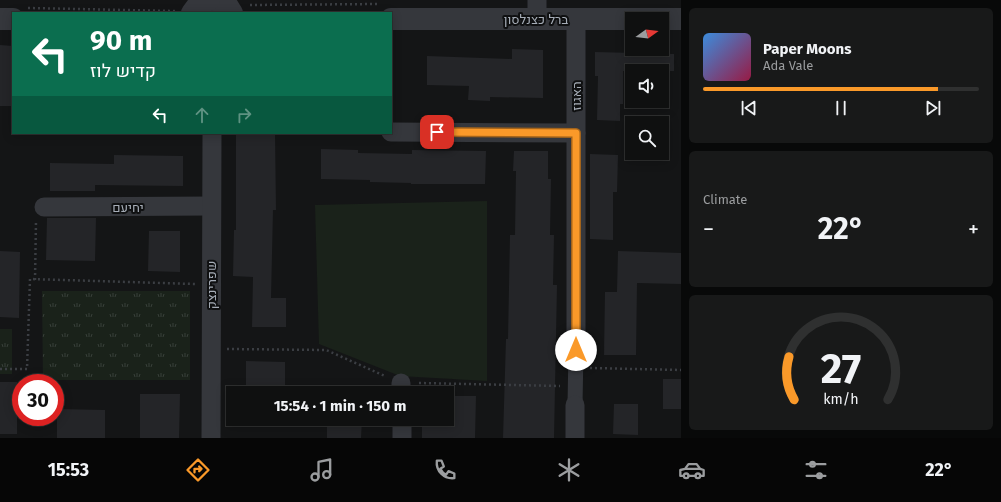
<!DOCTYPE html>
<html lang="en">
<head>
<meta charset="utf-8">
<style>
	:root { --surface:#0f1010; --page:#181919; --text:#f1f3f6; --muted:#9b9d9f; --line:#2f3030; --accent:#fa9929 }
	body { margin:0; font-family:"Fira Sans",Heebo,sans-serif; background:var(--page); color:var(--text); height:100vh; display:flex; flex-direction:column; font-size:15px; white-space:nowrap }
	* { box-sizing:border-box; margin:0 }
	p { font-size:13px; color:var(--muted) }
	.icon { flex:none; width:22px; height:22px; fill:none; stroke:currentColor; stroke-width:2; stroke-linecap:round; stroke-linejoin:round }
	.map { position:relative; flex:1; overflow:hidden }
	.details { display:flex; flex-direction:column; gap:8px; padding:8px; background:#080909; width:320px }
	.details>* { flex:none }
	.hud { position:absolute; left:12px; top:12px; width:380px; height:122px; border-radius:0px; box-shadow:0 2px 10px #0003,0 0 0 1px var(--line); background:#0b6e4f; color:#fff; overflow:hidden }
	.needle { width:26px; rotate:75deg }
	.controls { position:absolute; left:625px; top:12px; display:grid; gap:8px }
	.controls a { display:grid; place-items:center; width:44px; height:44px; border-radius:0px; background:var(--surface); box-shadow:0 2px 10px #0003,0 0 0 1px var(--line); font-size:20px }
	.speed { position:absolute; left:12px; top:374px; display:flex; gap:8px; font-size:20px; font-weight:700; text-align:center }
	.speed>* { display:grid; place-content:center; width:52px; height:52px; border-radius:50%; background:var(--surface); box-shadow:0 2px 10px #0003,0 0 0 1px var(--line); line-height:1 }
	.speed .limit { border:6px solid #d22; background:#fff; color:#111 }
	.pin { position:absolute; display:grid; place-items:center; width:34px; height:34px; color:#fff; margin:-17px; border-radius:8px; box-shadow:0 2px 6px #0006 }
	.me { position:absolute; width:44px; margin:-22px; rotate:0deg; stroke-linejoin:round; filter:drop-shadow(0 0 3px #0008) }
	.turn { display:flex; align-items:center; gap:14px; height:84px; padding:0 12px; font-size:18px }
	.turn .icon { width:52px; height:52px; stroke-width:2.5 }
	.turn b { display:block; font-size:28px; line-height:34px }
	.lanes { display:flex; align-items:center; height:38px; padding:0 12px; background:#0003; justify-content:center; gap:20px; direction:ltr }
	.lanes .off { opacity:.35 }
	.big { font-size:30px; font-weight:700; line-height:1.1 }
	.details .widget { flex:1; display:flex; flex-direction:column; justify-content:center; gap:6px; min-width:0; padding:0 14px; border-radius:6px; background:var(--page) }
	.details .dial { align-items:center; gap:0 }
	.dial svg { height:104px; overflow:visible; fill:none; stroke:var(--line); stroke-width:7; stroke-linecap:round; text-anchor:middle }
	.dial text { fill:var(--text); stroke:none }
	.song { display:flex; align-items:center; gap:12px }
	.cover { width:48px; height:48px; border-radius:6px; background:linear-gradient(135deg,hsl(210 70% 55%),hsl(340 70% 35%)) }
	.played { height:4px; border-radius:2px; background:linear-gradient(90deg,var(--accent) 85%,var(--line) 85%) }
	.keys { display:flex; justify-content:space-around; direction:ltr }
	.heat { display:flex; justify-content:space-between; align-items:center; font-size:22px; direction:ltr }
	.trip { position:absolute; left:226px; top:386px; width:228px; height:40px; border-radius:0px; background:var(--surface); box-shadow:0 2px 10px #0003,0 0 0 1px var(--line); font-weight:700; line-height:40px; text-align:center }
	.tabs { display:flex; height:64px; justify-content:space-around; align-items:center; background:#060606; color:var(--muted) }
	.tabs .icon { width:28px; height:28px }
	.tabs .on { color:var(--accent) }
	.tabs b { font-size:18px; color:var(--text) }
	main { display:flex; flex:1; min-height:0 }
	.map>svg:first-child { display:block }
	.green { fill:#1a221a }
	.park { fill:url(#park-tufts) }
	.building { fill:#242528 }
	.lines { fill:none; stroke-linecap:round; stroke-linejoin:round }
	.path { stroke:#3b3e43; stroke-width:2.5; stroke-dasharray:2 3; stroke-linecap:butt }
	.pedestrian { stroke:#35373c; stroke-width:15 }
	.minor { stroke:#35373c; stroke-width:19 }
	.tertiary { stroke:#35373c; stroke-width:22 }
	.route-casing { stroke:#a2631b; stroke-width:10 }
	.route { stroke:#fa9929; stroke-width:7 }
	.labels { text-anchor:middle; stroke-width:4; stroke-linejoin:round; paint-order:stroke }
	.street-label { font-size:13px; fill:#a6adb7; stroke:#0f1011 }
</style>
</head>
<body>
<main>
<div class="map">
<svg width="681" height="438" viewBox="0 0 681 438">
	<defs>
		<pattern id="park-tufts" width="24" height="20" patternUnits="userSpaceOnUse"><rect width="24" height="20" fill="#1a221a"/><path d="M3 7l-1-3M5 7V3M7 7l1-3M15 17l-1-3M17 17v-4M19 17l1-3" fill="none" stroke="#383f39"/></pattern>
	</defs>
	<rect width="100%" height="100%" fill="#141516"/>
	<path class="green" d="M487,201v180l-87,-5 -81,-32 -4,-139z"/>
	<g class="park">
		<path d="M42,291h148v89h-147z"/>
		<rect x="0" y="329" width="12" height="45"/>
	</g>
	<g class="building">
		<path d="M0,45l13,1v60h-13z"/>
		<path d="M512,49l31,1v48l-53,-1v4l-22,-1 1,-14 -42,-1v-29l85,3z"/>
		<path d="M595,52l79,2v17h-51v33h-3v17l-23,-1 1,-44h-3z"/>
		<path d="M236,133h39l1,77h-3l-2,88h15v29h-34l1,-50 -20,-1 1,-46h2z"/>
		<path d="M321,149l37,1v3l54,1v-4l74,1 -1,33h-74v-1l-41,-1v-2l-49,-1z"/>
		<path d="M514,151h34v28h3l-1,56h4l-1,50h4l-3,153h-51l3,-99h2l2,-104h5l1,-64h-3z"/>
		<path d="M590,154l28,1 -1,37h-4v48l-23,-1z"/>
		<path d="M114,155l69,1v30l-88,-1v6h-45v-28l64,1z"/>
		<path d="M47,218h49l-1,43 -49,-1z"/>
		<path d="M149,231h31v41l-32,-1z"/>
		<path d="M0,251l20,1 -1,66 -19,-1z"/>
		<path d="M618,251l63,2v31l-44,-1 -1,72h-32l1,-63h12z"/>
		<path d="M246,361l39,1v31h-39z"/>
		<rect x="663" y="379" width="18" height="30"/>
		<rect x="0" y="382" width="17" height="52"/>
		<path d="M140,394h40l-1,44h-39z"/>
		<path d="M447,396h29l-1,42h-53v-19h25z"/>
		<path d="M614,404h24v31l-25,-1z"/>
		<path d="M57,409l48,1v28h-48z"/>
		<path d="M327,419h35l-1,19h-34z"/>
	</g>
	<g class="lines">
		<g class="path">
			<path d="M250,5l129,-1"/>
			<path d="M28,8l147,3"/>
			<path d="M35,280l1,-59"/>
			<path d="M227,349l99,1 59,26"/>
			<path d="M590,368l91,2"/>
			<path d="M0,369h27l3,-90 165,5"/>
			<path d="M419,383l141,3"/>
		</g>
		<path class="pedestrian" d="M575,405l1,-55"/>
		<g class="minor">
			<path d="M537,19v-19"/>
			<path d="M391,132l185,1"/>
			<path d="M44,207l167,-1"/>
			<path d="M576,350v-331"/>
			<path d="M401,383v10"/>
			<path d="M402,419v19"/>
			<path d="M211,438l1,-305"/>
			<path d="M575,438v-33"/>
		</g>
		<g class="tertiary">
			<path d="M215,0l12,5 5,8"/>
			<path d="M192,13l6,-8 11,-5"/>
			<path d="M0,19h13"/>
			<path d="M391,19h290"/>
		</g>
	</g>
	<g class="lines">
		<g class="route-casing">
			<path id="route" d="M437,132l139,1v217"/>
		</g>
		<use href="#route" class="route"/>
	</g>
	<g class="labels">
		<g class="street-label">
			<text x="536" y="24">ברל כצנלסון</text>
			<text transform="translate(576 96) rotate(-90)" y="5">האגוז</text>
			<text x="128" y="212">יחיעם</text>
			<text transform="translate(211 285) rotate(-90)" y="5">שפרינצק</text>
		</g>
	</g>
</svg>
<div class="controls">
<a><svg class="needle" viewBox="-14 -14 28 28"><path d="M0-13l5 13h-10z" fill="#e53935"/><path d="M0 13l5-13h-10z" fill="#9b9d9f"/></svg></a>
<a><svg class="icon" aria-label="sound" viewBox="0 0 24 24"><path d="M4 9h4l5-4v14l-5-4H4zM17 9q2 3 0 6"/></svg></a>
<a><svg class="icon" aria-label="search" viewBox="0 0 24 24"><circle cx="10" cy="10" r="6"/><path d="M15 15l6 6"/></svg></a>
</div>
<div class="speed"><div class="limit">30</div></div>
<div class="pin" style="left:437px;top:132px;background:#d93025"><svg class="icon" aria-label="arrive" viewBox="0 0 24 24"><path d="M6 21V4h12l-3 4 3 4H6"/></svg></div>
<svg class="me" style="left:576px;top:350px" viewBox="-20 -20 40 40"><circle r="19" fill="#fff"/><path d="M0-13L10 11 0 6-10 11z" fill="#fa9929"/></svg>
<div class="trip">15:54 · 1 min · 150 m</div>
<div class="hud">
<div class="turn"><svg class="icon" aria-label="left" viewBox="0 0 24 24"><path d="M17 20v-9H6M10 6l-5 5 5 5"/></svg><div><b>90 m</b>קדיש לוז</div></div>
<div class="lanes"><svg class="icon" aria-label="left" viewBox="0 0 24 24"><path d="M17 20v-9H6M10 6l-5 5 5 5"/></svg><svg class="icon off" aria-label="ahead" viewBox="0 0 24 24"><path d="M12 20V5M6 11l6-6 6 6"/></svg><svg class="icon off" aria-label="right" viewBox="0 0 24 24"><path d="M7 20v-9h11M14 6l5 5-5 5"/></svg></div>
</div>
</div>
<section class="details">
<div class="widget">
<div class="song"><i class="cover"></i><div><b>Paper Moons</b><p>Ada Vale</p></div></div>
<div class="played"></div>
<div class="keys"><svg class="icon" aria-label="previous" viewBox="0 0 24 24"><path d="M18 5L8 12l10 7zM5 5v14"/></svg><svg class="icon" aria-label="pause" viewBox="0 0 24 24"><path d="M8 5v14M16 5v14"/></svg><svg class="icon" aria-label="next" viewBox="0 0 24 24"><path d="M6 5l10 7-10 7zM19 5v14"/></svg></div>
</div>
<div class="widget"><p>Climate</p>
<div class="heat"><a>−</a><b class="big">22°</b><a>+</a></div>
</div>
<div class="widget dial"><svg viewBox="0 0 100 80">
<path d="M14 69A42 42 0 1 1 86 69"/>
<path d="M14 69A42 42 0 0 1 10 36" stroke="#fa9929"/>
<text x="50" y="56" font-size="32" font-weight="700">27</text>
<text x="50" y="72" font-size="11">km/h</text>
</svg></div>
</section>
</main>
<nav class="tabs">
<b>15:53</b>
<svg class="icon on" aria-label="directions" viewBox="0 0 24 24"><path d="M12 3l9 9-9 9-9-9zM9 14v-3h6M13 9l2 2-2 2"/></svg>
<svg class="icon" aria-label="music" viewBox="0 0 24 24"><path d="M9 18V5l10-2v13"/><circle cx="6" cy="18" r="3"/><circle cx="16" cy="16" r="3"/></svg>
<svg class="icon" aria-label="phone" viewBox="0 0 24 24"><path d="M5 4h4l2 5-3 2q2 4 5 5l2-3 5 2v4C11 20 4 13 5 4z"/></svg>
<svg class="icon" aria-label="climate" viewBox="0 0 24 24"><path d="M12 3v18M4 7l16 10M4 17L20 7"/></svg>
<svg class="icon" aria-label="car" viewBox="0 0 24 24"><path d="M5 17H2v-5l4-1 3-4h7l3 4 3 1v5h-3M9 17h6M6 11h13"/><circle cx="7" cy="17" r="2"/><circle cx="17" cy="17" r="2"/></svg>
<svg class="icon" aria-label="filters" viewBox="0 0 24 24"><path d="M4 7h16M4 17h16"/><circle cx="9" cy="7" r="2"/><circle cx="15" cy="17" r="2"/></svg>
<b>22°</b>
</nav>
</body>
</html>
